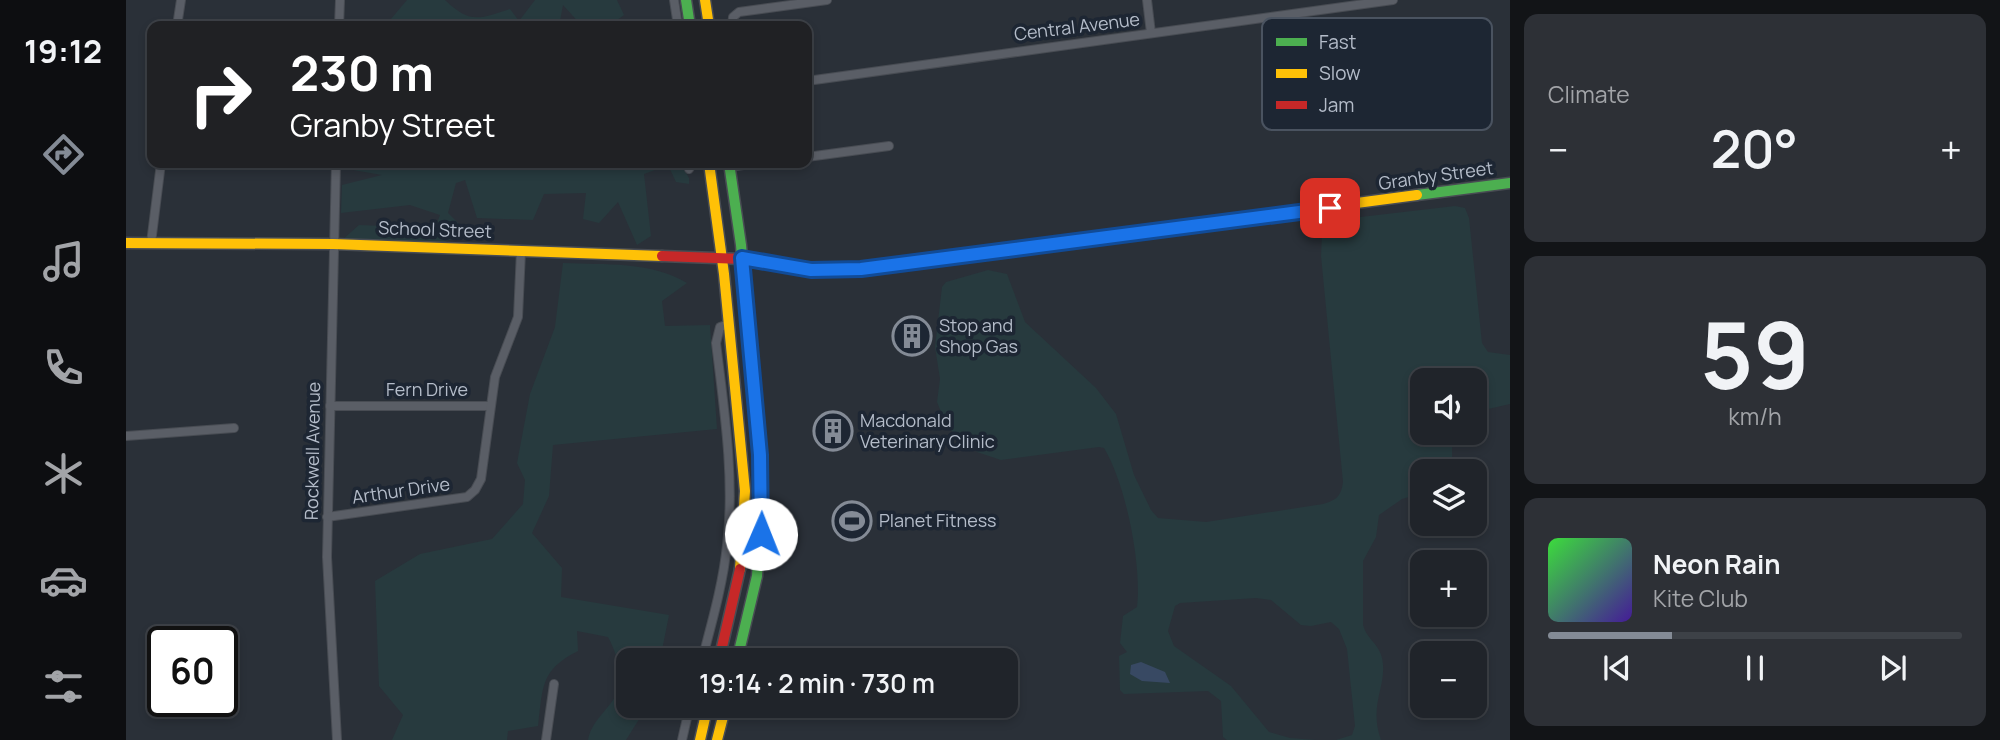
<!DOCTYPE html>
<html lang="en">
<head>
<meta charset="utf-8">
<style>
	:root { --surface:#20242a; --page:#2d3036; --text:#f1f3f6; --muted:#a2a4a8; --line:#3d4147; --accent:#848b96 }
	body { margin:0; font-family:Manrope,sans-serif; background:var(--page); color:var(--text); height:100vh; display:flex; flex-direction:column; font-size:26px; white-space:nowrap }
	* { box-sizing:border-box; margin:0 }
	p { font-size:23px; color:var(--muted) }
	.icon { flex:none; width:38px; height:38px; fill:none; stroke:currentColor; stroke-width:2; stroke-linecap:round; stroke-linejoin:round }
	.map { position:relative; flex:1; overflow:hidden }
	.panel { display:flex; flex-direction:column; gap:14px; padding:14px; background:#121417; width:490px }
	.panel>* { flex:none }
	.banner { position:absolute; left:21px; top:21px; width:665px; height:147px; border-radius:14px; box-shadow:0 4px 10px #0003,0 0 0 2px var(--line); background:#202124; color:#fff; overflow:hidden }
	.controls { position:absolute; left:1284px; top:368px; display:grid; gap:14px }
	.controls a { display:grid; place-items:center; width:77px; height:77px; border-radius:14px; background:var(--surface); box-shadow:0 4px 10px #0003,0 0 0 2px var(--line); font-size:35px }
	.speed { position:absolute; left:21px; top:626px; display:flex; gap:14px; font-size:35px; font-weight:700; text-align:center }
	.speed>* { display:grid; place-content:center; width:91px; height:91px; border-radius:50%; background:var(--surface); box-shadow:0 4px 10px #0003,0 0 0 2px var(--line); line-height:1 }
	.speed .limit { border:4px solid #111; border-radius:10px; background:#fff; color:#111 }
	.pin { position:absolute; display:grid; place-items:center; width:60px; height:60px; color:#fff; margin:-30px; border-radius:14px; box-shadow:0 4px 10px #0006 }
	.me { position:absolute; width:77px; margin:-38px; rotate:1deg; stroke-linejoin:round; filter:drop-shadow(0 0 5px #0008) }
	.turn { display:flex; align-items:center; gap:24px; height:147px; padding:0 28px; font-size:32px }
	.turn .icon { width:91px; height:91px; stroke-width:2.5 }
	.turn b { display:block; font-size:49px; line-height:60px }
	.big { font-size:52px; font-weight:600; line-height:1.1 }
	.panel .tile { flex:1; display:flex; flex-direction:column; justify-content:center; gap:10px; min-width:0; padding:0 24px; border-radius:14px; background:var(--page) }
	.panel .dial { align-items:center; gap:0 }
	.dial b { font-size:91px; line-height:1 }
	.song { display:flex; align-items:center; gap:21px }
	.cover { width:84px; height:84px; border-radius:10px; background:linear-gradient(135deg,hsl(120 70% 55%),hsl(260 70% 35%)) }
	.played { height:7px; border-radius:4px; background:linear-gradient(90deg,var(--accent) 30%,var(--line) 30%) }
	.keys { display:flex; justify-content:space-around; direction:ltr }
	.heat { display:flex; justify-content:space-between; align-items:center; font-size:38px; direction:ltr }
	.trip { position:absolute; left:490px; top:648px; width:402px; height:70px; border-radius:14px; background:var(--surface); box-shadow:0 4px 10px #0003,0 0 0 2px var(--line); font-weight:600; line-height:70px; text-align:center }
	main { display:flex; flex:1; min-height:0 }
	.tabs { display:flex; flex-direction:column; width:126px; justify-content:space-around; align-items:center; background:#0d0e11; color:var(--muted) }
	.tabs .icon { width:49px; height:49px }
	.tabs .selected { color:var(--accent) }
	.tabs b { font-size:32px; color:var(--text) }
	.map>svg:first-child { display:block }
	.green { fill:#273a3e }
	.water { fill:#384963 }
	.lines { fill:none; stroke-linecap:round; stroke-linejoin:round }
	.street-casing { stroke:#484c53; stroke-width:10 }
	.fast-casing { stroke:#484c53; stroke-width:13 }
	.slow-casing { stroke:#484c53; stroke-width:13 }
	.jam-casing { stroke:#484c53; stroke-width:13 }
	.street { stroke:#5a5e66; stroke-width:8 }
	.fast { stroke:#4caf50; stroke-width:10 }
	.slow { stroke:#ffc107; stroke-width:10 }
	.jam { stroke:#c62828; stroke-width:10 }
	.route-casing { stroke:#114b97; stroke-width:18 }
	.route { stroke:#1a73e8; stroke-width:12 }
	.labels { text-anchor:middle; stroke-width:7; stroke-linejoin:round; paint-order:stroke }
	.street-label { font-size:18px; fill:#b4bcc9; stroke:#1d2633 }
	.poi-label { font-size:18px; fill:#b4bcc9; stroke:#1d2633; text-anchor:start }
	.key { fill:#1d2633; stroke:#4a5360; stroke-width:2 }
	.key-label { font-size:19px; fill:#b4bcc9 }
</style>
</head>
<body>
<main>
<nav class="tabs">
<b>19:12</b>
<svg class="icon selected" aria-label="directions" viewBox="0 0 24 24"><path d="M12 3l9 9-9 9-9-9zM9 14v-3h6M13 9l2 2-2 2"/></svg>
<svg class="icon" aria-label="music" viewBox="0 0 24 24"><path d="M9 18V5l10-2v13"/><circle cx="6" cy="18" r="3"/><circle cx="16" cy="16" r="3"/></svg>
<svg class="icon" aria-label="phone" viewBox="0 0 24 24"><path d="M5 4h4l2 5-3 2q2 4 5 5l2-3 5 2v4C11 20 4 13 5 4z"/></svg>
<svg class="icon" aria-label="climate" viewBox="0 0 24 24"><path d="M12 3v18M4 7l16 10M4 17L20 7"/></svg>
<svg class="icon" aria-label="car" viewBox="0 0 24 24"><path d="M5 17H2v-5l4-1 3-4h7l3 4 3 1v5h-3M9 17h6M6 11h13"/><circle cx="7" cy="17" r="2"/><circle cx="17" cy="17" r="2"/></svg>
<svg class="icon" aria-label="filters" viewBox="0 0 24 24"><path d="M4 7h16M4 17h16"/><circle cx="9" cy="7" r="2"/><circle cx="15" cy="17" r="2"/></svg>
</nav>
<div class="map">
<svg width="1384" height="740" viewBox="0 0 1384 740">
	<rect width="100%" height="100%" fill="#2a3038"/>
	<g class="green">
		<path d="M281,0h38c25,24 34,19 65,9l9,12 16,-21h82l7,15 -15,11h-27l-19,-21 -4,21h-174z"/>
		<path d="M210,163h184l1,3 15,-3h144l9,15v6l-13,-2 -8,-17 -24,9 7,62 -14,9 -19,-43 -19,21 -16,-4 3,-26 -42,1 -11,26 -56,-2 -12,-38 -9,3 -8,30 18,18 -32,17 -93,-7 18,-16 76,3 5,-13 -30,-10 -69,8 1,-28 40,-10 -46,-8z"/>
		<path d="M1329,206l10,2 4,10 13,125 6,9 22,3v49l-35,8v-32h-52v52h29v39h-29v22l-21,6 -23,16 -3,22 -13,24v64c3,13 16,19 19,33 6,28 -14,46 -1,82h-45l16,-5 3,-9 -8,-77 -8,-20 -8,-7 -20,4 -10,-1 -30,-25 -15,-2 -76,5 -5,3 -7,25 6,15 57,40 38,46 21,6 26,2h-89l-4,-3 -2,-36 -13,-10 -84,3 -4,-4 -1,-34 8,-4 -7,-9 3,-27 14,-9c5,-41 -11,-123 -33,-159l-5,-1 -98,13 -24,-8 -30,-25 -10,-25 3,-23 -5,-32 7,-60 4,-5 42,-12 19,4 18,48 71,66 20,26 18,61 17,35 7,8 48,4 117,-18c14,-4 18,-8 20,-22l-22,-226 1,-22 30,-16z"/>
		<path d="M437,263c42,2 88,-2 124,20l-25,18 3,25 45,-1 7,104 -164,16 -4,51 -17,37 30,35 -1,29 108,18 -9,45h-32v45h20l-22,35h-38c4,-19 17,-27 27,-43 10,-17 2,-44 -7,-60l-31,-6 1,20c-38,19 -35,36 -40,75l-30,5 -1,9h-115l11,-25 -24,-29 -4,-105 45,-27 72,-15 31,-35 2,-24 -8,-17 13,-69 25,-67z"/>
	</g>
	<path class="water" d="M1015,662l24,10 5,11 -28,-2 -12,-7 1,-9z"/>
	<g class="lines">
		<g class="street-casing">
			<g id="street">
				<path d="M548,0l4,26"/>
				<path d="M1021,0l4,33"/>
				<path d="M51,26l4,-26"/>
				<path d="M213,26l1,-26"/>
				<path d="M606,26l1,-9 6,-5 88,-12"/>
				<path d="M681,81l586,-81"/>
				<path d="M681,157l82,-11"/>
				<path d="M210,163l-9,394 10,183"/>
				<path d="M603,167l29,-4"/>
				<path d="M563,169l4,-6"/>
				<path d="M25,243l10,-80"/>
				<path d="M204,406h159"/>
				<path d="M0,436l108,-8"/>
				<path d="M201,517l140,-20 8,-7 6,-11 14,-102 23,-60 3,-66"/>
				<path d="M576,660c10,-38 21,-76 25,-115 8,-65 -3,-137 -11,-202l4,-16 9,-3"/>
				<path d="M420,740l8,-56"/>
				<path d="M556,740l8,-35"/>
			</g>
		</g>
		<g class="fast-casing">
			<g id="fast">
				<path d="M560,0l4,26"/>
				<path d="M603,163l12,82 21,248 -5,83 -20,84"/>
				<path d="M1291,195l93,-12"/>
			</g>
		</g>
		<g class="slow-casing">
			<g id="slow">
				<path d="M579,0l4,26"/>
				<path d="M583,163l15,111 21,217 -5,78"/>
				<path d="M0,243l207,1 329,12"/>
				<path d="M860,252l431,-57"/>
				<path d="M574,740l8,-35"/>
				<path d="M591,740l9,-35"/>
			</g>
		</g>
		<g class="jam-casing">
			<g id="jam">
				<path d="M536,256l80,3 69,11h35l140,-18"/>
				<path d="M593,660l21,-91"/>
			</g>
		</g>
		<use href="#street" class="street"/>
		<use href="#fast" class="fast"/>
		<use href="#slow" class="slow"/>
		<use href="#jam" class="jam"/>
	</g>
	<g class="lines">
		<g class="route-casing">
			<path id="route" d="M635,534l-1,-79 -18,-197 69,12 50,-1 469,-61"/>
		</g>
		<use href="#route" class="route"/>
	</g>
	<defs>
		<g id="building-ring" transform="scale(2.0125)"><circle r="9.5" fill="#1d2633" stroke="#848b96" stroke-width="1.5"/><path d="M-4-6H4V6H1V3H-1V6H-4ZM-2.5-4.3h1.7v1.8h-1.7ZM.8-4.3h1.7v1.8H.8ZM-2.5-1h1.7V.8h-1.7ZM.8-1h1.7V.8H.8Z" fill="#848b96"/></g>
		<g id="stadium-ring" transform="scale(2.0125)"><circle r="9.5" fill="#1d2633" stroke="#848b96" stroke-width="1.5"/><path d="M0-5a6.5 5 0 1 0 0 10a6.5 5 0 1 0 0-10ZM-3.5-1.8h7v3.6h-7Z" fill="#848b96"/></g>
	</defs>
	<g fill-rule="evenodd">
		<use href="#building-ring" x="786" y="336"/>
		<use href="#building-ring" x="707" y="431"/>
		<use href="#stadium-ring" x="726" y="521"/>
	</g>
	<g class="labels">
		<g class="street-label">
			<text transform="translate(951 27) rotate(-7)" y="6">Central Avenue</text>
			<text transform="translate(1310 176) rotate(-8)" y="6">Granby Street</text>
			<text transform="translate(309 230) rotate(2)" y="6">School Street</text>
			<text x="301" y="396">Fern Drive</text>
			<text transform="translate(187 451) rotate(-89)" y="6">Rockwell Avenue</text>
			<text transform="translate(275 491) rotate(-8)" y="6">Arthur Drive</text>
		</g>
		<g class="poi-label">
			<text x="813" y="332">Stop and<tspan x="813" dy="21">Shop Gas</tspan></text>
			<text x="734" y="427">Macdonald<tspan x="734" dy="21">Veterinary Clinic</tspan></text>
			<text x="753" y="527">Planet Fitness</text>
		</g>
	</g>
	<rect x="1136" y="18" width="230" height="112" rx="10" class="key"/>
	<rect x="1150" y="38" width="31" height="8" fill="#4caf50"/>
	<rect x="1150" y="69" width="31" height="9" fill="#ffc107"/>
	<rect x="1150" y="101" width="31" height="8" fill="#c62828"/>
	<g class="key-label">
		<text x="1193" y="49">Fast</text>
		<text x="1193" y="80">Slow</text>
		<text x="1193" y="112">Jam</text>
	</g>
</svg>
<div class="controls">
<a><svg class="icon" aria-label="sound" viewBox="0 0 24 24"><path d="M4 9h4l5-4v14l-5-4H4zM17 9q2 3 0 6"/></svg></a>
<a><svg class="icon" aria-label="layers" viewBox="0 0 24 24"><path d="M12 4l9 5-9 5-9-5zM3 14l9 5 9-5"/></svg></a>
<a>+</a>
<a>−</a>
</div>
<div class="speed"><div class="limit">60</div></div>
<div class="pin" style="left:1204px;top:208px;background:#d93025"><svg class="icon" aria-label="arrive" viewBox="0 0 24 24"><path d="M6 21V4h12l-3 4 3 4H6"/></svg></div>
<svg class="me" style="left:635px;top:534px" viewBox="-20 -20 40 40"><circle r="19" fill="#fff"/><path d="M0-13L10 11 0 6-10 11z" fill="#1a73e8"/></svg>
<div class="trip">19:14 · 2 min · 730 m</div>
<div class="banner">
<div class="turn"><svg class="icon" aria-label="right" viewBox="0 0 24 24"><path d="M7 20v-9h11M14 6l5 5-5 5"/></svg><div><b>230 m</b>Granby Street</div></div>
</div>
</div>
<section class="panel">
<div class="tile"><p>Climate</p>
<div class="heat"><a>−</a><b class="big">20°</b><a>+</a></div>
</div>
<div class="tile dial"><b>59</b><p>km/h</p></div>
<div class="tile">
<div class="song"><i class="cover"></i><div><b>Neon Rain</b><p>Kite Club</p></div></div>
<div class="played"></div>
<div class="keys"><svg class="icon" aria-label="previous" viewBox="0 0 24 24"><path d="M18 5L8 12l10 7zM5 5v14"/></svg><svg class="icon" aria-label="pause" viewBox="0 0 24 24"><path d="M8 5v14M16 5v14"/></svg><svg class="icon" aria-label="next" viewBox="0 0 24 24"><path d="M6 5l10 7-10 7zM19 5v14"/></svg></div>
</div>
</section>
</main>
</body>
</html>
